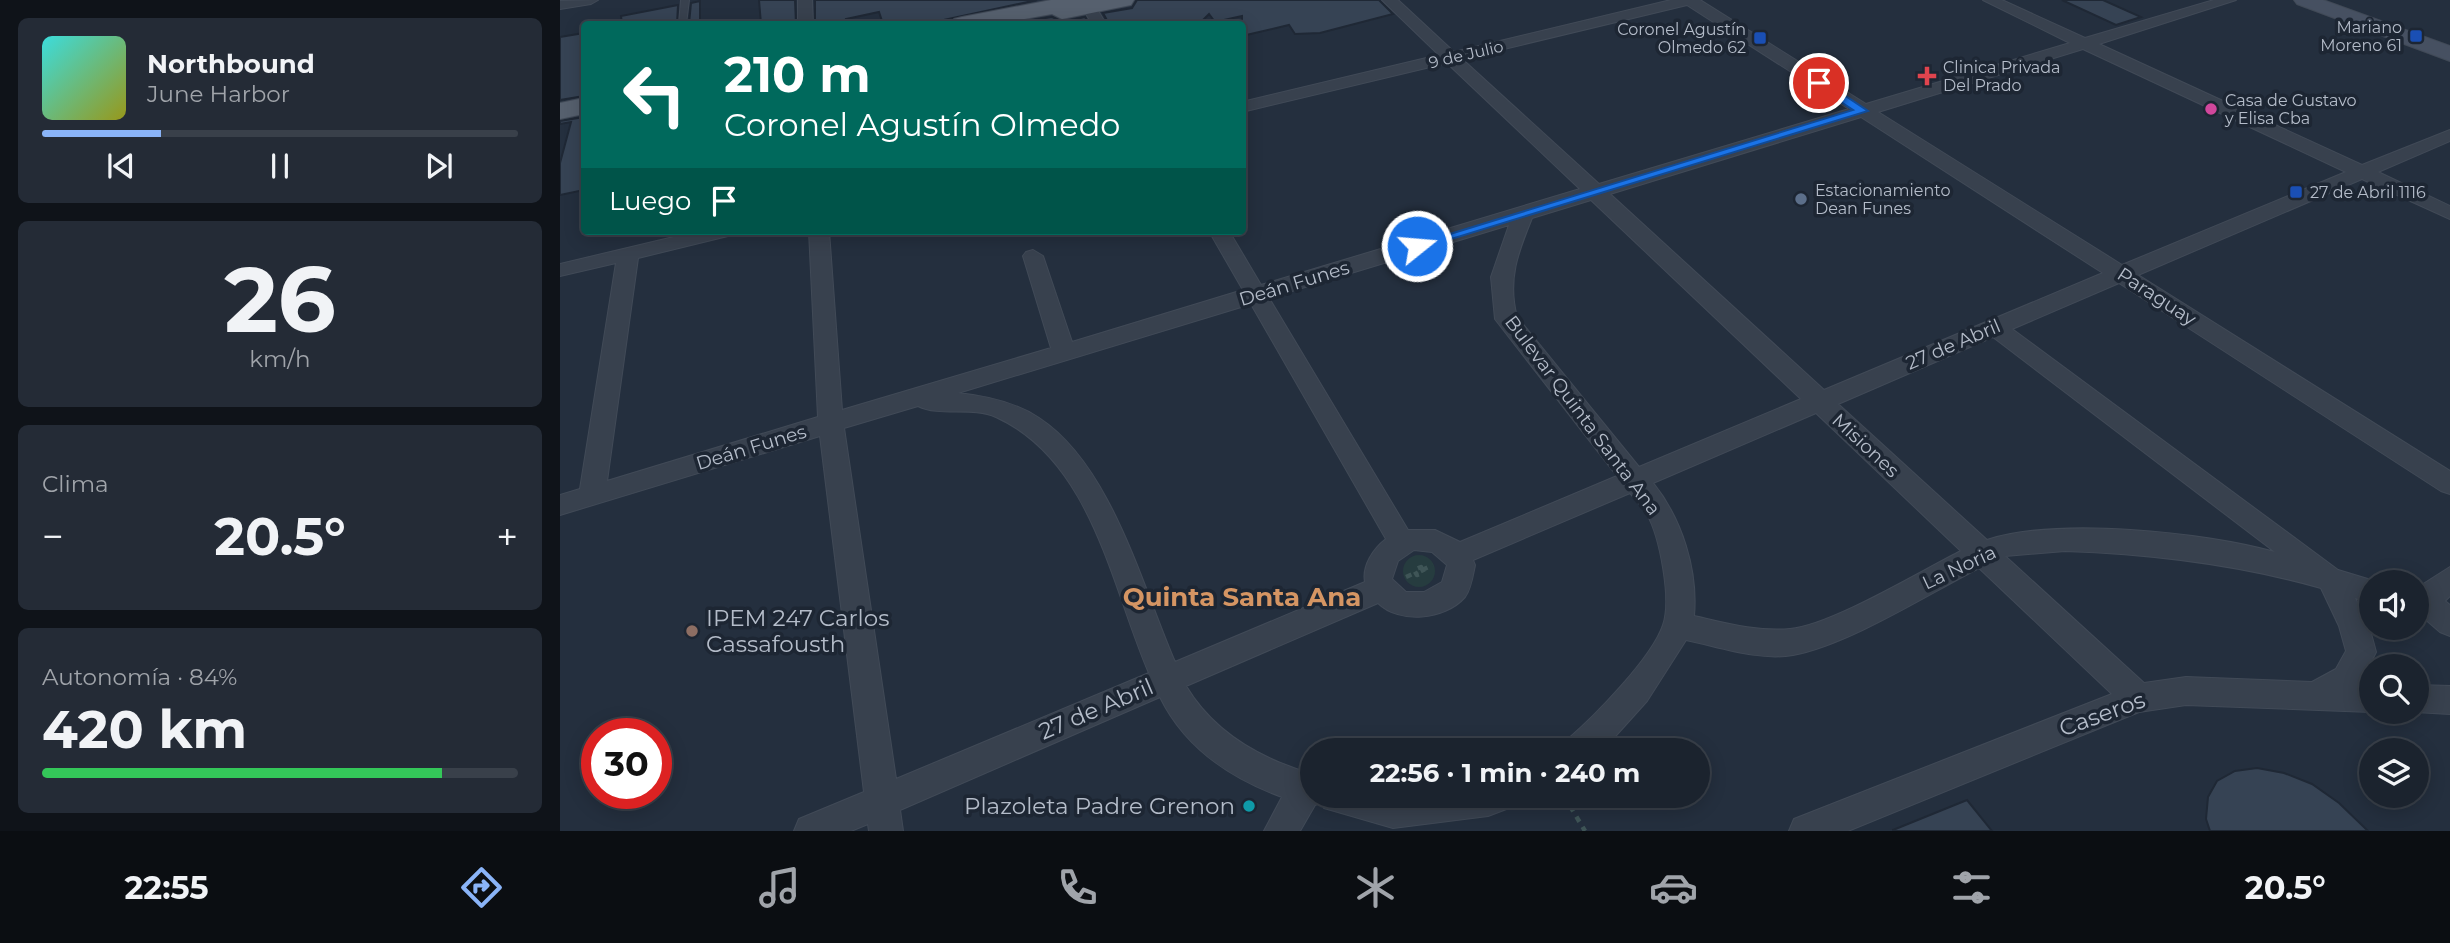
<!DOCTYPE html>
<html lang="es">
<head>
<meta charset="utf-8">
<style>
	:root { --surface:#1b232e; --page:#242b36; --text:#f1f3f6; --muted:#a0a4aa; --line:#39404a; --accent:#8ab4f8 }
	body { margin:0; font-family:Montserrat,sans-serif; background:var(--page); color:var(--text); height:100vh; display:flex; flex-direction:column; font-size:26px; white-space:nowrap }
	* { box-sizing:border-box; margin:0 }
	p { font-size:23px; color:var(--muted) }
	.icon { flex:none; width:38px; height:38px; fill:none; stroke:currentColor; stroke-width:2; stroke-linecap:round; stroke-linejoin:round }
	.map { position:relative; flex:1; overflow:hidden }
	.sheet { display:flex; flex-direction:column; gap:18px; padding:18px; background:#0f1319; width:560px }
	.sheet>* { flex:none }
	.top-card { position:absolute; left:21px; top:21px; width:665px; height:214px; border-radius:7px; box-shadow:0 4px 18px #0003,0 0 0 2px var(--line); background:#00695c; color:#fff; overflow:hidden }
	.tools { position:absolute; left:1799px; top:570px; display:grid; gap:14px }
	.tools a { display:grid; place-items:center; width:70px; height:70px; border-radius:50%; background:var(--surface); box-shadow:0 4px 18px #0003,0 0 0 2px var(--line); font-size:35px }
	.speed { position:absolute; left:21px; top:718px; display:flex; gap:14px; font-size:35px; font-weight:700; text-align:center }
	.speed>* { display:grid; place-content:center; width:91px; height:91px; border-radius:50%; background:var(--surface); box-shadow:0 4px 18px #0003,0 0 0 2px var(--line); line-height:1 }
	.speed .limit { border:10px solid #d22; background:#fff; color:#111 }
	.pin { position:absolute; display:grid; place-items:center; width:60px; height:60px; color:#fff; margin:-30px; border:4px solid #fff; border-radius:50%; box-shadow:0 2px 7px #0007 }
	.me { position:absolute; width:77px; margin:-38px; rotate:73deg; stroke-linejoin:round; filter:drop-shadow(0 0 5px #0008) }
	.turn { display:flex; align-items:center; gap:24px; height:147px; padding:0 28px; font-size:32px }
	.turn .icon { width:91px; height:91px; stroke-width:2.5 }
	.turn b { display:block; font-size:49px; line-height:60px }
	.then { display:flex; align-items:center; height:66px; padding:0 28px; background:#0003; gap:14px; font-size:26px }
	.big { font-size:52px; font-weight:700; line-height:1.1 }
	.sheet .widget { flex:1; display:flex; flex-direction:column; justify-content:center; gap:10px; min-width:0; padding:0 24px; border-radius:10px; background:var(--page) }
	.sheet .dial { align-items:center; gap:0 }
	.dial b { font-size:91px; line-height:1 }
	.song { display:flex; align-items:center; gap:21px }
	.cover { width:84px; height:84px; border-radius:10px; background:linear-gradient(135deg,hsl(180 70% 55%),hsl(60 70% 35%)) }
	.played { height:7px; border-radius:4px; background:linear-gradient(90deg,var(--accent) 25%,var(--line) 25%) }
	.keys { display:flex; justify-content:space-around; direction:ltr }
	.heat { display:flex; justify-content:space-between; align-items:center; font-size:38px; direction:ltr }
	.charge { height:10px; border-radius:5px; background:linear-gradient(90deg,#34c759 84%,var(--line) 0) }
	.trip { position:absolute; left:740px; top:738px; width:410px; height:70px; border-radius:35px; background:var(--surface); box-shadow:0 4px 18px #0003,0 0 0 2px var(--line); font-weight:700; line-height:70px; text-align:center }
	.tab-bar { display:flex; height:112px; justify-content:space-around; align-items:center; background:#0b0e12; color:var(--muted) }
	.tab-bar .icon { width:49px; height:49px }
	.tab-bar .active { color:var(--accent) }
	.tab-bar b { font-size:32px; color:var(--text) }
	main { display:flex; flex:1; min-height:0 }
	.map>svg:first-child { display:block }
	.green { fill:#263c3f }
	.building { fill:#364354; stroke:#1f2835; stroke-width:2 }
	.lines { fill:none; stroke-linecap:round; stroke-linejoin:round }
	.lane-casing { stroke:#414a57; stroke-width:2 }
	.street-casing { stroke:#414a57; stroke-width:2 }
	.secondary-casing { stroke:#414a57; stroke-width:2 }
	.primary-casing { stroke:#414a57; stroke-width:2 }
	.path { stroke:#3f5557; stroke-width:4.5; stroke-dasharray:6 6; stroke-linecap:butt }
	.lane { fill:#38414e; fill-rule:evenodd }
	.street { fill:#38414e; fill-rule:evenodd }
	.secondary { fill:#465061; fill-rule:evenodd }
	.primary { fill:#56606e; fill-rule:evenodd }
	.route { fill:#1a73e8; stroke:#114b97; stroke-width:2 }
	.transit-dot { fill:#1a4fb4; stroke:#1d2633; stroke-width:2.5 }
	.health-dot { fill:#e0444e; stroke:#1d2633; stroke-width:2.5 }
	.hotel-dot { fill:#d1479c; stroke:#1d2633; stroke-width:2.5 }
	.service-dot { fill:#5c6f8a; stroke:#1d2633; stroke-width:2.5 }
	.education-dot { fill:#8d6e63; stroke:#1d2633; stroke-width:2.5 }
	.culture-dot { fill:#0f9aa8; stroke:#1d2633; stroke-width:2.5 }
	.labels { text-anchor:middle; stroke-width:7; stroke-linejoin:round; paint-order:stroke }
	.far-poi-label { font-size:16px; fill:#b4bcc9; stroke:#1d2633; text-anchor:start }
	.far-street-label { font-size:16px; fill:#b4bcc9; stroke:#1d2633 }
	.street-label { font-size:19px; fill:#b4bcc9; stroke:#1d2633 }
	.near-poi-label { font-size:23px; fill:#b4bcc9; stroke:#1d2633; text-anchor:start }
	.near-street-label { font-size:23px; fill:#b4bcc9; stroke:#1d2633 }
	.district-label { font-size:26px; font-weight:bold; fill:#d59563; stroke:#1d2633 }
</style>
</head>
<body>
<main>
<section class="sheet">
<div class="widget">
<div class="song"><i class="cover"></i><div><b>Northbound</b><p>June Harbor</p></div></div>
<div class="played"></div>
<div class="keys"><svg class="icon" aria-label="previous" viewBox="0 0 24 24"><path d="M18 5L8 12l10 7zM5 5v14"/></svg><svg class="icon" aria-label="pause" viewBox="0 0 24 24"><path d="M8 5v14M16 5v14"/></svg><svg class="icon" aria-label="next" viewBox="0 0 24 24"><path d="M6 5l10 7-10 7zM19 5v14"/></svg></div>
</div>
<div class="widget dial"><b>26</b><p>km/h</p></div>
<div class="widget"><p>Clima</p>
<div class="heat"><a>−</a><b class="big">20.5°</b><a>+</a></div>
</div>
<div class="widget"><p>Autonomía · 84%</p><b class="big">420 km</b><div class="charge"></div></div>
</section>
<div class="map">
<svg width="1890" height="831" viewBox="0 0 1890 831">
	<rect width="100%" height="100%" fill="#242f3e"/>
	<circle class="green" cx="859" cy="571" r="16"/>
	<g class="building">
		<path d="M199,0h36l1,24h-35z"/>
		<path d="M255,0h222l-112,24h-42l-4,-12 -33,7 1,5h-32z"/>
		<path d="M577,0h242l14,14 -73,19 -25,1 -6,-9 -47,11v-20l-27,6 -6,-8 -10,10h-90l-6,-11 29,-5z"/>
		<path d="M1502,0h41l38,17 -25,8z"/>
		<path d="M140,1v23h-11l2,-21z"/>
		<path d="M118,5l-1,19h-55l-1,-8z"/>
		<path d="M492,17l11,5 22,-5 4,7h-81z"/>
		<path d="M24,33v63l-24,4v-63z"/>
		<path d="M24,117v73l-24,5v-32l11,-41 -11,2v-3z"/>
		<path d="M1697,768l27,5 28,11 27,19 29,28h-158l-4,-12 2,-22 9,-16 18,-10z"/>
		<path d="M1407,800l25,31h-99v-1z"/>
	</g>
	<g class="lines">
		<g class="lane-casing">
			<path id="lane" d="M121,0h8l-3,24h-7z"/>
		</g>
		<g class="street-casing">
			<g id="street">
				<path d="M38,0l-7,4 -31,5v-8z"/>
				<path d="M238,0h14l1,24h-15z"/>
				<path d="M822,0h16l56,52 217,-52h29l166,104 204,-61 -87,-43h19l83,38 129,-38h22l-137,44 263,121 88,-35v11l-72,31 72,34v13l-88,-40 -224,96 312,196v23l-9,-3 -322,-208 -107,46 326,241 43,13h-10v20l-16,-5 14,28 7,26 -16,32h11v28l-185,-7 -47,7 -291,119h-59l5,-12 318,-125 -133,-126c-51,26 -131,77 -186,87 -34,6 -73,-8 -107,-15l-39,61 -45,50h-40l5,-11c27,-23 85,-82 96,-115 9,-25 -3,-88 -16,-111 -4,-7 -11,-14 -17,-21l-157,67 2,5c-2,10 -4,24 -10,32 -20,23 -66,27 -87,6l-192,83c28,47 75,73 126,88v22h202l-5,12 -21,8 -95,12 -69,-20 -2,-6 -7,3 -15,26h-36l18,-34c-52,-19 -97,-49 -122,-100l-260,113 3,21h-34l-1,-7 -17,7h-57l5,-12 65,-27 -44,-356 -260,79v-20l20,-6 36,-226 -56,13v-12l139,-33h36l-3,4 -94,23 -31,223 211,-64 -9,-186h20l13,179 209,-62 -28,-92 3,-4 7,-2 10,6 29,86 171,-52 -34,-59h20l32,54 319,-96 -133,-126 -205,49v-10l197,-47zM1127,5l162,104 -250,75 -137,-125zM1523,49l263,123 -224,93 -244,-153zM1301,117l242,156 -279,117 -214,-196zM1031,200l210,199 -162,68 -122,-150c-10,-37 1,-65 15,-99zM949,225l-18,52 4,42 122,157 -157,66 -25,-12h-27l-139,-232zM691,304l135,235c-13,10 -24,27 -21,43l-190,80c-33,-76 -64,-197 -136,-244 -24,-16 -53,-22 -81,-25zM1433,337l282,215c-71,-20 -218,-35 -288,-12l-149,-136zM358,406c22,11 54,0 78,11 96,44 115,168 153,256l-253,106 -52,-351zM1256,413l145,138c-40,20 -131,75 -171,78 -33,3 -65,-6 -96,-13 4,-46 -12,-97 -41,-133zM854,550l18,2 15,13 -5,17 -18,10h-18l-14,-13 6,-18zM1505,551c88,3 171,13 256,37l18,38 7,25 -10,18 -24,13 -126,-5 -42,6 -139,-127z"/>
				<path d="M529,3l5,1 12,20h-14l-10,-17z"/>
				<path d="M1890,567v29l-5,5 5,4v31l-10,-4 -23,-20v-24z"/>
				<path d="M1857,685l33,1v28l-35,-2z"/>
			</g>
		</g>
		<g class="secondary-casing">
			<path id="secondary" d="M1734,0h29l127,46v15l-153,-57z"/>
		</g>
		<g class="primary-casing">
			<g id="primary">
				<path d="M491,0h83l-3,5 -69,14 -10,-5 -56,10h-46l4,-5 8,-2z"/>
				<path d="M24,98v16l-24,5v-16z"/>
			</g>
		</g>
		<g class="path">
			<path d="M861,567l3,6 -7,2 -3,-5z"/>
			<path d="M862,570l11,-5"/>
			<path d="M846,577l9,-4"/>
			<path d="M1004,796l21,35"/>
		</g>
		<use href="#lane" class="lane"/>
		<use href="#street" class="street"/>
		<use href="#secondary" class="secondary"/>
		<use href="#primary" class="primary"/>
	</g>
	<path class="route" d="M1255,81h8l45,30 -446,137 -11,-2 442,-136 -38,-25z"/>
	<g class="transit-dot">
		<rect x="1849" y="29" width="14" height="14" rx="3.5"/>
		<rect x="1193" y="31" width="14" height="14" rx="3.5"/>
		<rect x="1729" y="185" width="14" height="14" rx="3.5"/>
	</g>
	<path class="health-dot" d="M1363.5 65.5h7v7h7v7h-7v7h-7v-7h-7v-7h7z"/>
	<circle class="hotel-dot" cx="1651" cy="109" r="7"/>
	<circle class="service-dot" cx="1241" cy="199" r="7"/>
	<circle class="education-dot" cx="132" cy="631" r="7"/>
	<circle class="culture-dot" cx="689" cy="806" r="7"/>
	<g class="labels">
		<g class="far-poi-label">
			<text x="1842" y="33" text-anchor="end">Mariano<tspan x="1842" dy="18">Moreno 61</tspan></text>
			<text x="1186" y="35" text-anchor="end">Coronel Agustín<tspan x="1186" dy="18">Olmedo 62</tspan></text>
			<text x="1383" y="73">Clinica Privada<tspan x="1383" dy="18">Del Prado</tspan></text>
			<text x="1665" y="106">Casa de Gustavo<tspan x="1665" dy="18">y Elisa Cba</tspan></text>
			<text x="1255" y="196">Estacionamiento<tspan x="1255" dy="18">Dean Funes</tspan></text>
			<text x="1750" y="198">27 de Abril 1116</text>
		</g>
		<g class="far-street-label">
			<text transform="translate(906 54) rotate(-13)" y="6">9 de Julio</text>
		</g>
		<g class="street-label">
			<text transform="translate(734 283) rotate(-17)" y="7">Deán Funes</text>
			<text transform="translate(1597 296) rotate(33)" y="7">Paraguay</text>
			<text transform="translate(1393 344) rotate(-23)" y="7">27 de Abril</text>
			<text transform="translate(1023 415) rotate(53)" y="7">Bulevar Quinta Santa Ana</text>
			<text transform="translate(1306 445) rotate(43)" y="7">Misiones</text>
			<text transform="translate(191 447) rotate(-17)" y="7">Deán Funes</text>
			<text transform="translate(1399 567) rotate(-25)" y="7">La Noria</text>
		</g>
		<g class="near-poi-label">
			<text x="146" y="626">IPEM 247 Carlos<tspan x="146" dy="26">Cassafousth</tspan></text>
			<text x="675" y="814" text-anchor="end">Plazoleta Padre Grenon</text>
		</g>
		<g class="near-street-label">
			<text transform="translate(536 709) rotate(-23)" y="8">27 de Abril</text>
			<text transform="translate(1542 714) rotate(-20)" y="8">Caseros</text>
		</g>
		<g class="district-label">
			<text x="682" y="606">Quinta Santa Ana</text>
		</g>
	</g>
</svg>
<div class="tools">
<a><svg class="icon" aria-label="sound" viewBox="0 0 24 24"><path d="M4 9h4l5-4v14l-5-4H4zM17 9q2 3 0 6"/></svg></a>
<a><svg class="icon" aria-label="search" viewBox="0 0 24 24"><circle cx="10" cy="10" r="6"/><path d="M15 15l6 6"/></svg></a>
<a><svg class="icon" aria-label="layers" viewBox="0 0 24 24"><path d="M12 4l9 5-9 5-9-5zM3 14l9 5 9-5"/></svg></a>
</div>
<div class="speed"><div class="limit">30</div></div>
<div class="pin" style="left:1259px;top:83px;background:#d93025"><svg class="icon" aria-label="arrive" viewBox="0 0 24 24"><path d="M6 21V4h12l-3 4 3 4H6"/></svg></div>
<svg class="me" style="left:857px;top:246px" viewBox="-20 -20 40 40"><circle r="17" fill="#1a73e8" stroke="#fff" stroke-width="3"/><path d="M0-11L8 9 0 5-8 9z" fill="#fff"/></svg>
<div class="trip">22:56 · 1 min · 240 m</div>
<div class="top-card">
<div class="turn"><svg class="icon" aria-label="left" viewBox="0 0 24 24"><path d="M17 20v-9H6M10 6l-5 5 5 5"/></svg><div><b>210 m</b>Coronel Agustín Olmedo</div></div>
<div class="then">Luego<svg class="icon" aria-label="arrive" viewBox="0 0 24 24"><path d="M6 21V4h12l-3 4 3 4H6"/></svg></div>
</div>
</div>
</main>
<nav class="tab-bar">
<b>22:55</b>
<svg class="icon active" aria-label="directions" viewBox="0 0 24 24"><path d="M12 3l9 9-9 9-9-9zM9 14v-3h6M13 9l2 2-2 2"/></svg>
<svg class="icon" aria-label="music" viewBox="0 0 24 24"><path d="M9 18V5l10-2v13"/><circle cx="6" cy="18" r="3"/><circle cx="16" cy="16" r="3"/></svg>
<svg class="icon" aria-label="phone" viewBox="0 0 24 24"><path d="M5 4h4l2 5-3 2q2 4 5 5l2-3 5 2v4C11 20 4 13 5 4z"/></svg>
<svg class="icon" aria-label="climate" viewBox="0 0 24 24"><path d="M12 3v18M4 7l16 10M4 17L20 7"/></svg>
<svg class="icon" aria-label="car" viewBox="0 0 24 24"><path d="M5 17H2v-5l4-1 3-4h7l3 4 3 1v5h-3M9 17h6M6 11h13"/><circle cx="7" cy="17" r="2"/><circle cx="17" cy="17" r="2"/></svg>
<svg class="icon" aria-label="filters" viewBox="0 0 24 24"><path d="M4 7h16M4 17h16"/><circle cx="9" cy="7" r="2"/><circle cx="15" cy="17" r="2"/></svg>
<b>20.5°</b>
</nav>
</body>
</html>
